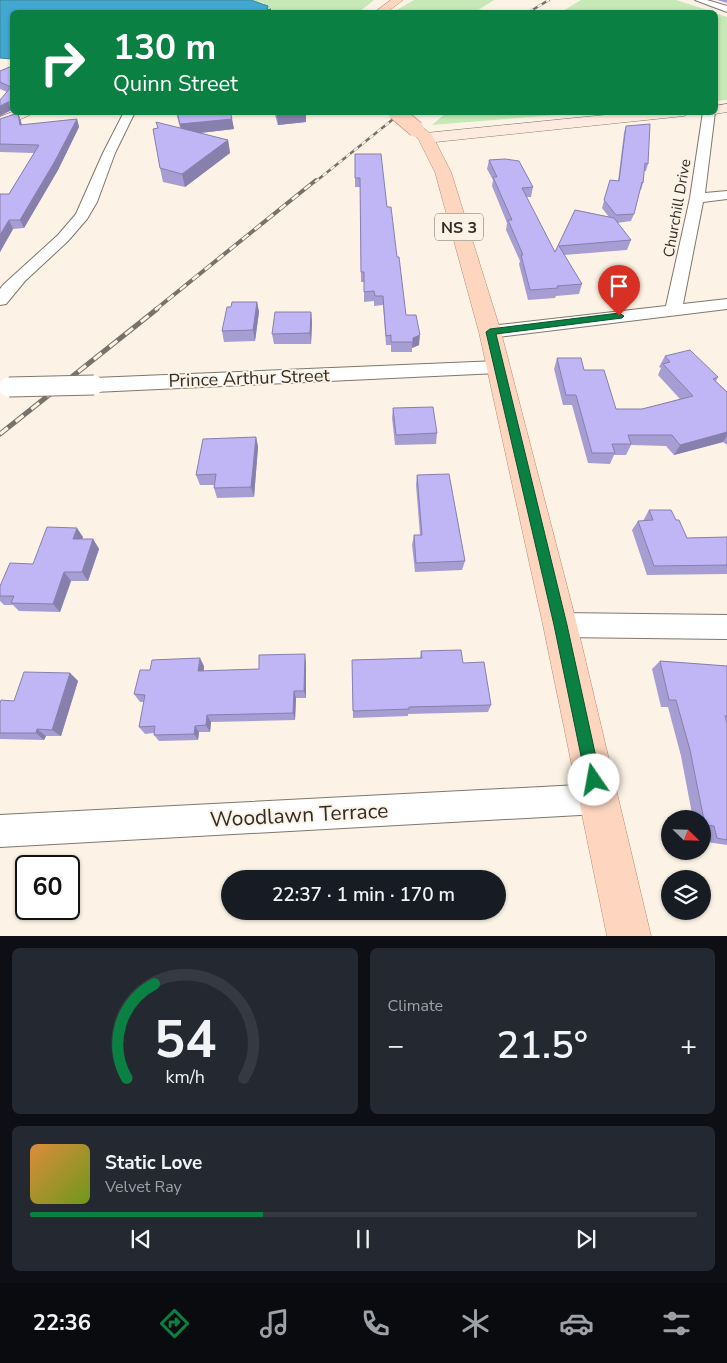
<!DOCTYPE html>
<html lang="en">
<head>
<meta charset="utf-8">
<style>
	:root { --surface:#171b24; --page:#242831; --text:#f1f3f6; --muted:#9ea1a6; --line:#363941; --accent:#0b8043 }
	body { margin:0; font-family:"Nunito Sans",sans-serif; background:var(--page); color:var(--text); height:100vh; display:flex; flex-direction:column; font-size:19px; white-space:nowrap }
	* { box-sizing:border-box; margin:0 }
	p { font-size:16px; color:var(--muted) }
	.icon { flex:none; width:28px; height:28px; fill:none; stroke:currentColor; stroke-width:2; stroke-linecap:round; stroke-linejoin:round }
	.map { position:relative; height:936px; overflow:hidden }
	.details { display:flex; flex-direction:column; gap:12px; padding:12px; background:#0d0f14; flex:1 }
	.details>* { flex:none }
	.guide { position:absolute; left:10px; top:10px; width:708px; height:105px; border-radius:8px; box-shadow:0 1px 4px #0004; background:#0b8043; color:#fff; overflow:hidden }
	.needle { width:32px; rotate:113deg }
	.fabs { position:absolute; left:661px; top:810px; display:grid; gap:10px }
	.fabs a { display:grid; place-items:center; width:50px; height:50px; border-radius:50%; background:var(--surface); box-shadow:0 1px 4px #0004; font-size:25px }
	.speed { position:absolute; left:15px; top:855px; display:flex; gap:10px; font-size:25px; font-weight:700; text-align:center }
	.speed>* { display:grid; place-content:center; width:65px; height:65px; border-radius:50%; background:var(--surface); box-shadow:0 1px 4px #0004; line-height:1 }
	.speed .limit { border:2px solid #111; border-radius:8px; background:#fff; color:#111 }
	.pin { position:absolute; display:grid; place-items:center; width:42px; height:42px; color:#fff; margin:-51px -21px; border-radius:50% 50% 50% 0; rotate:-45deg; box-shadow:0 0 5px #0007 }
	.pin .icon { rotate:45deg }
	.me { position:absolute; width:55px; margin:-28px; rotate:348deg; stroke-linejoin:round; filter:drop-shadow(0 0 4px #0008) }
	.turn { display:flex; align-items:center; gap:18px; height:105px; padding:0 20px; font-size:22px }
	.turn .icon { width:65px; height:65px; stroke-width:2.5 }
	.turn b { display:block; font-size:35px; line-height:42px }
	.big { font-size:38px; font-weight:600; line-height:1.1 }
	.details .card { flex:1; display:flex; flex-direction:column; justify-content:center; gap:8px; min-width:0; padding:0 18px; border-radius:8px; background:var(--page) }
	.details .dial { align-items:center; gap:0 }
	.dial svg { height:130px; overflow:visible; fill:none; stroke:var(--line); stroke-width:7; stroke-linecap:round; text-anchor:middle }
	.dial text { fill:var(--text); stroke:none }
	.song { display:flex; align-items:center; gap:15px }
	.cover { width:60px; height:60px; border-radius:8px; background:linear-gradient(135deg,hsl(30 70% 55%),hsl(80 70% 35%)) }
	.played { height:5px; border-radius:2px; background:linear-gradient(90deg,var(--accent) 35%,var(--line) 35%) }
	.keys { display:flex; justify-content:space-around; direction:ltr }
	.heat { display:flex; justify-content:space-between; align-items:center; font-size:28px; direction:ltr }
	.details .tiles { flex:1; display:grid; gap:12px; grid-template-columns:1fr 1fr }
	.card:last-child { grid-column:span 2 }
	.trip { position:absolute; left:221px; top:870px; width:285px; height:50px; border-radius:25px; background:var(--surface); box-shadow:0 1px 4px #0004; font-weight:600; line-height:50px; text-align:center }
	.dock { display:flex; height:80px; justify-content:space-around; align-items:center; background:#090b0e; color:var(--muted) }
	.dock .icon { width:35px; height:35px }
	.dock .current { color:var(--accent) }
	.dock b { font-size:22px; color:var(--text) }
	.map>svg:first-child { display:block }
	.green { fill:#c6e9b7 }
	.water { fill:#43a8d1; stroke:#3d839e }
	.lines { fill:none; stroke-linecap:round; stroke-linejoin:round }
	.street-casing { stroke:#7f776c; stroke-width:2 }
	.secondary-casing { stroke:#7f776c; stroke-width:1 }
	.primary-casing { stroke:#b58970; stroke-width:1 }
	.street { fill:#fff; fill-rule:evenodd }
	.secondary { fill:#feebe0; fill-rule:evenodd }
	.primary { fill:#fed6c0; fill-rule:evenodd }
	.rail-far2-casing { stroke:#77726a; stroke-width:2.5 }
	.rail-far1-casing { stroke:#77726a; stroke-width:4 }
	.rail-casing { stroke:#77726a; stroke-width:5 }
	.rail-far2 { stroke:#fcf3e6; stroke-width:2; stroke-dasharray:5; stroke-linecap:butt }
	.rail-far1 { stroke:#fcf3e6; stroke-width:2.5; stroke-dasharray:8; stroke-linecap:butt }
	.rail { stroke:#fcf3e6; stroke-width:3; stroke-dasharray:10; stroke-linecap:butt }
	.street-bridge-casing { stroke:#7f776c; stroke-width:21; stroke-linecap:butt }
	.primary-bridge-casing { stroke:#b58970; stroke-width:17; stroke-linecap:butt }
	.street-bridge { stroke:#fff; stroke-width:19 }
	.primary-bridge { stroke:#fed6c0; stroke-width:16 }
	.wall { fill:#a69dd3 }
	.shaded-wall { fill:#877fac }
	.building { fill:#c1b6f5; stroke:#877fac }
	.route { fill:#0b8043; stroke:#07532c }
	.labels { text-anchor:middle; stroke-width:4; stroke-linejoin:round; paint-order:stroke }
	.far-street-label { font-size:15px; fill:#302d28; stroke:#fcf3e6 }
	.shield { fill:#fcf3e6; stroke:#6d6861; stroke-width:1 }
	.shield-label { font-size:16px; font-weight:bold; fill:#302d28 }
	.street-label { font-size:18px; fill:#302d28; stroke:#fcf3e6 }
	.near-street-label { font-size:21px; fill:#302d28; stroke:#fcf3e6 }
</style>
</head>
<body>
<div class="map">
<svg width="727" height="936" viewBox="0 0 727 936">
	<rect width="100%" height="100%" fill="#fcf3e6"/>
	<g class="green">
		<path d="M251,0h123l-15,12h-95l2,-2 -2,-7z"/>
		<path d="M414,0h80l-19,12h-82z"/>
		<path d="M581,0h95l38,12h-153z"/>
		<path d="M715,13l12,4v83l-12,1z"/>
		<path d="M446,113v-1l134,1 -148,12z"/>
	</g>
	<path class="water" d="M0,0h251l17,6 -1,4 4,-1 -7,3h-252v47l-12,-1z"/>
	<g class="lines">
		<g class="street-casing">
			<g id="street">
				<path d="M695,0h12l20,6v6z"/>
				<path d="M124,112h11l-20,41 -18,49 -10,17 -19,22 -43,40 -19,23 -6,1v-16l3,-4 55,-50 18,-21 27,-61z"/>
				<path d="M703,112h12l-10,81 22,-2v8l-24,3 -20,102 44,-5v10l-237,29 -6,-2 -3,-4 3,-4 6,-2 176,-20 24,-108z"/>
				<path d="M498,361l7,2 2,4 -2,4 -7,2 -404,19 -7,-2 -2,-5 2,-5 7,-2z"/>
				<path d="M560,613l167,2v24l-167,-2 -9,-4 -4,-8 4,-8z"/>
				<path d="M598,784l11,4 4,11 -4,11 -11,4 -598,33v-32z"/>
			</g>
		</g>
		<g class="secondary-casing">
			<g id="secondary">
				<path d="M727,104v8l-12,2 -6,-2h6v-6z"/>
				<path d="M12,112h20l-2,3 -30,13v-11z"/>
				<path d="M635,112h56l-7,4 -258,27 -6,-2 -2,-3 2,-3 6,-2z"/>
			</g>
		</g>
		<g class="primary-casing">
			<g id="primary">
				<path d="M391,0h12l-16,12h-12z"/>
				<path d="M416,124l5,2 11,9 19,37 50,160 76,293 74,311h-44l-64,-311 -64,-293 -44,-160 -16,-32 -11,-11 3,-3z"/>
			</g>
		</g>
		<use href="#street" class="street"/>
		<use href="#secondary" class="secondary"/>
		<use href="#primary" class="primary"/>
		<g class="rail-far2-casing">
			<g id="rail-far2">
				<path d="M529,12l20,-12"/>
				<path d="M315,182l87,-70"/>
			</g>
		</g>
		<g class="rail-far1-casing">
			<path id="rail-far1" d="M155,310l161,-130"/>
		</g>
		<g class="rail-casing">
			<path id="rail" d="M0,434l157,-125"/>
		</g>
		<use href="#rail-far2" class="rail-far2"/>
		<use href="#rail-far1" class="rail-far1"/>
		<use href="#rail" class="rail"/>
		<g class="street-bridge-casing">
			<path id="street-bridge" d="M9,387l85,-2"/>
		</g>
		<g class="primary-bridge-casing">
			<path id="primary-bridge" d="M396,112l20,17"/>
		</g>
		<use href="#street-bridge" class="street-bridge"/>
		<use href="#primary-bridge" class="primary-bridge"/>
	</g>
	<g class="wall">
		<path d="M717,0h10v3z"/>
		<path d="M12,66v44l-12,6 7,-24 -7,-3v-18z"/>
		<path d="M176,112h60l-5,3 3,14 -34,4 28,7 2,13 -45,34 -22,-5 -3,-14 20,-40z"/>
		<path d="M274,112h32v10l-28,3z"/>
		<path d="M18,113l4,12 55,-6 2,8 -21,43 -34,58 -11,1 -13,23v-58h9l25,-41 -34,-1v-33z"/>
		<path d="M626,126l22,38 -2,7h-2l-1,12 -2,7h-1l-6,24 -3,7 -14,2 14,17 -4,10 -63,5 18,29 -3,10 -23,2 -1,2 -27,2 -9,-36 1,-3 -14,-31 1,-7 -15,-37 1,-6 -6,-11 2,-9 44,27 -2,10h-5l29,55 20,-42 34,7 -7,-9 8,-28 8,1 6,-48z"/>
		<path d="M355,154l32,53 19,108 13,30 -7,3v4h-21v-7h-5l-3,-40 -9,1v-5l-10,1v-20h-3l-1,-95h-5z"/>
		<path d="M257,302l2,10 -4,29 -31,1 -2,-11 9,-24z"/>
		<path d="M311,312l1,11 -1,21h-37l-2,-10z"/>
		<path d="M665,356l53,21 -2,4 11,11v53l-4,-3 -49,13 -8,-9 -35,-1 -5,10h-12l-4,9 -22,-1 -16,-58h-9l-9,-36 3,-11 27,12 32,39h26l38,-10 -22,-24 3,-7 -2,-1z"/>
		<path d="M393,408l44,25 -1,11 -41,1 -3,-27z"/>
		<path d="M256,437l2,10 -4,50 -37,1 -3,-10 1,-3h-15l-4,-10z"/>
		<path d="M417,475l48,86 -3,9 -47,2 -3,-27 2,-10h6l-4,-50z"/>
		<path d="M649,510l27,10 11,18 40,-1v37l-80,1 -15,-45 6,-9h5z"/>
		<path d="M83,537l-1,2h11l6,10 -11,32h-17l-11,31 -41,-1 -6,-6h-9l-4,-4v-15l33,-22z"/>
		<path d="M421,651l42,12 28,42 -3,7 -80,2v2l-55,2 -1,-58 68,-2z"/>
		<path d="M660,661l67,5v179l-20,-3 -3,-11 -2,-1v-11h-9l-12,-63 -13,-49h-7l-9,-38z"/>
		<path d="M306,662v36h-10l-1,22 -84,2 -1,10h-11l-1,8 -39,1 -5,-6v-2l-9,1 -6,-7 5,-25h-4l-6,-8 16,-24 54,-4v5l55,-2z"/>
		<path d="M70,673l8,8 -17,55h-15l-2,4 -44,-1v-36l14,-2z"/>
	</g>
	<g class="shaded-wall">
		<path d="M8,102l3,8 -11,6v-10z"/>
		<path d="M300,112h6v10l-28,3 -1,-10z"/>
		<path d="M18,113l3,8 2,13 -3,-9z"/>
		<path d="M77,119l2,8 -21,43 -34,58 -4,-8z"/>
		<path d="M232,119l2,10 -52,6 -2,-11z"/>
		<path d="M228,140l2,13 -45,34 -3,-13z"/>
		<path d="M9,220l4,9 -13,23v-17z"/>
		<path d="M257,302l2,10 -4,29 -2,-11z"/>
		<path d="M311,312l1,11 -1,21 -1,-11z"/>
		<path d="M420,335l-1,10 -7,3 1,-10z"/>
		<path d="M727,432v4l-4,6 -49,13 6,-10z"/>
		<path d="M256,437l2,10 -4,50 -3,-10z"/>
		<path d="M77,528l6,9 -4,12 -6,-10z"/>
		<path d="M93,539l6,10 -11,32 -6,-9z"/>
		<path d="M64,572l7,9 -11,31 -7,-8z"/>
		<path d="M305,654l1,8v36l-2,-7z"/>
		<path d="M200,658l4,8 -1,12 -5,-7z"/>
		<path d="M70,673l8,8 -17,55 -9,-6z"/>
		<path d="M294,691l2,7 -1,22 -2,-7z"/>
		<path d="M207,715l4,7 -1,10 -4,-7z"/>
		<path d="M195,726l4,6 -1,8 -4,-6z"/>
		<path d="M37,729l9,7 -2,4 -8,-7z"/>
	</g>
	<g class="building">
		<path d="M12,66v36h-4l-8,4v-6l11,-13 -11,-5v-11z"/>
		<path d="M177,112h53l2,7 -52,5z"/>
		<path d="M276,112h24l-23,3z"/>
		<path d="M18,113l2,12 57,-6 -22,42 -35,59h-11l-9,15v-41h9l30,-49 -39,-1v-25z"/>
		<path d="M156,122l72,18 -46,34 -22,-6 -7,-39 5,-1z"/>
		<path d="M650,124l-2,40 -3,-1 -2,20 -1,-1 -8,32 -18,1 -12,-15 6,-20 9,1 7,-55z"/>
		<path d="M355,154h26l6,53h4l6,50h2l7,58h10l4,20 -7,3v4h-22v-7l-5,1 -3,-40h-8l-1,-5 -10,1v-20h-3l-1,-94h-5z"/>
		<path d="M505,159l14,2 14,26 -11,1 33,64 20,-42 39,8 17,22 -72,6 23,38 -25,2 1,2 -28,2 -9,-35h2l-15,-35h4l-19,-43h4l-8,-17z"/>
		<path d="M232,302h25l-4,28 -31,1 5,-24h4z"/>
		<path d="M275,312h36l-1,21 -38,1z"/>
		<path d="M690,350l28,27 -5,2 14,13v40l-47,13 -8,-10h-44l3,9h-19l3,9h-23l-16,-58h-10l-9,-37h24l3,12h20l12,39h26l51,-13 -30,-32 7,-2 -5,-6z"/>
		<path d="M433,407l4,26 -41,2 -3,-27z"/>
		<path d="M256,437l-5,50 -37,1 2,-14 -20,1 7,-36z"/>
		<path d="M449,474l16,87 -49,2 -2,-28h8l-5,-60z"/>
		<path d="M649,510h22l5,10h3l8,18 40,-1v28l-73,1 -16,-45 15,-1z"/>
		<path d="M47,527l30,1 -4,11h20l-11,33h-18l-11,32 -42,-1 3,-7h-14v-10l10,-23 23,1z"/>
		<path d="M461,650l2,13 21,-1 7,43 -82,2v2l-56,2 -1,-51 70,-2 -1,-7z"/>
		<path d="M305,654l-1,37h-10l-1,22 -86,2 -1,10 -11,1 -1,8 -40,1 1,-9 -16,1 6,-32 -11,-1 6,-24h10l2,-10 48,-2 -2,13 61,-2v-14z"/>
		<path d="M660,661l67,5v50h-2l2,7v117l-10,-2 -3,-12 -9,-1 -15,-75 -14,-50h-7z"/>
		<path d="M24,672l46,1 -18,57 -15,-1 -1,4h-36v-30l1,-3 13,1z"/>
	</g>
	<path class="route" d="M619,313l5,3 -2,2 -126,16 71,291 34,155 -2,6 -5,2 -6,-2 -2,-6 -32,-155 -68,-293 4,-3z"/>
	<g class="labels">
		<g class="far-street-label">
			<text transform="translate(677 208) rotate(-80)" y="5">Churchill Drive</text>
		</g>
		<rect class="shield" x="435" y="213.5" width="48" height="27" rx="4"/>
		<g class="shield-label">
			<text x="459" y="233">NS 3</text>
		</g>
		<g class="street-label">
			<text transform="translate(249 378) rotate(-2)" y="6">Prince Arthur Street</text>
		</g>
		<g class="near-street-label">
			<text transform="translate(299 815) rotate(-3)" y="7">Woodlawn Terrace</text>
		</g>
	</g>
</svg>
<div class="fabs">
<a><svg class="needle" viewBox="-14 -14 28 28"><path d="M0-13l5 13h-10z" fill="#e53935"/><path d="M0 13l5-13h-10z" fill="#9ea1a6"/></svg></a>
<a><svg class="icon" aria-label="layers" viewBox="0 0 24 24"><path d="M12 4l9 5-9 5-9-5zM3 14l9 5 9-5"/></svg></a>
</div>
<div class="speed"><div class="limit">60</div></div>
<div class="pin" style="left:619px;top:316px;background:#d93025"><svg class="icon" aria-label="arrive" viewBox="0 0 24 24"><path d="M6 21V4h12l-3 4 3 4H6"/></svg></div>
<svg class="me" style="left:594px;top:780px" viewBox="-20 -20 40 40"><circle r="19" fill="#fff"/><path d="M0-13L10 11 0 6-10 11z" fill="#0b8043"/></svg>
<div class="trip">22:37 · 1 min · 170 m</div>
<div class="guide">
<div class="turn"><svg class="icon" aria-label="right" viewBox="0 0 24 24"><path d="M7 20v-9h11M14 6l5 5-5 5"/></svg><div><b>130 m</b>Quinn Street</div></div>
</div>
</div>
<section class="details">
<div class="tiles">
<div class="card dial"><svg viewBox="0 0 100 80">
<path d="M14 69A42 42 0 1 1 86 69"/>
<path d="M14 69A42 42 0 0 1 31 11" stroke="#0b8043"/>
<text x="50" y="56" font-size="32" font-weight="700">54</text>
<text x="50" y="72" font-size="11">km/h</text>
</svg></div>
<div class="card"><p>Climate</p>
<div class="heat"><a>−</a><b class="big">21.5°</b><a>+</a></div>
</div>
<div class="card">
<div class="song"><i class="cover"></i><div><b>Static Love</b><p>Velvet Ray</p></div></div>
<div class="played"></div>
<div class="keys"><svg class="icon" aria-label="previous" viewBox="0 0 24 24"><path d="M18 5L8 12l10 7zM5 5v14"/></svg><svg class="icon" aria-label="pause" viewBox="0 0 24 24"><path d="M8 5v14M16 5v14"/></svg><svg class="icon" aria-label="next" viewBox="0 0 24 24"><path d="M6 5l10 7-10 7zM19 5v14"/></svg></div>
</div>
</div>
</section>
<nav class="dock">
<b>22:36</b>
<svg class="icon current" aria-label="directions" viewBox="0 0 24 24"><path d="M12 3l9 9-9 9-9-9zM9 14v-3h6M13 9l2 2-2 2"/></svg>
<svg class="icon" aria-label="music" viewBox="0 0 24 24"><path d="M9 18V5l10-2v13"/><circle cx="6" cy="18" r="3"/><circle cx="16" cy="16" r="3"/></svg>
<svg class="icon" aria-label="phone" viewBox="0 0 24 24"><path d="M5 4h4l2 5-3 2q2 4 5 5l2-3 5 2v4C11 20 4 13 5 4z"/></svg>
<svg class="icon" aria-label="climate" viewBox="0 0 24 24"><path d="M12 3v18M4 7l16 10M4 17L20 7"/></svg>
<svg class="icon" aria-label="car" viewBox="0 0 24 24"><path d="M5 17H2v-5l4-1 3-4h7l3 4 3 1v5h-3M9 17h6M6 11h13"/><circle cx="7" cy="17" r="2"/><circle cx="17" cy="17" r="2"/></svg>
<svg class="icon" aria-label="filters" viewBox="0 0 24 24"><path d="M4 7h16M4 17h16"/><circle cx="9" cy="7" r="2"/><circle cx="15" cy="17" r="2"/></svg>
</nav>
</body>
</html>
